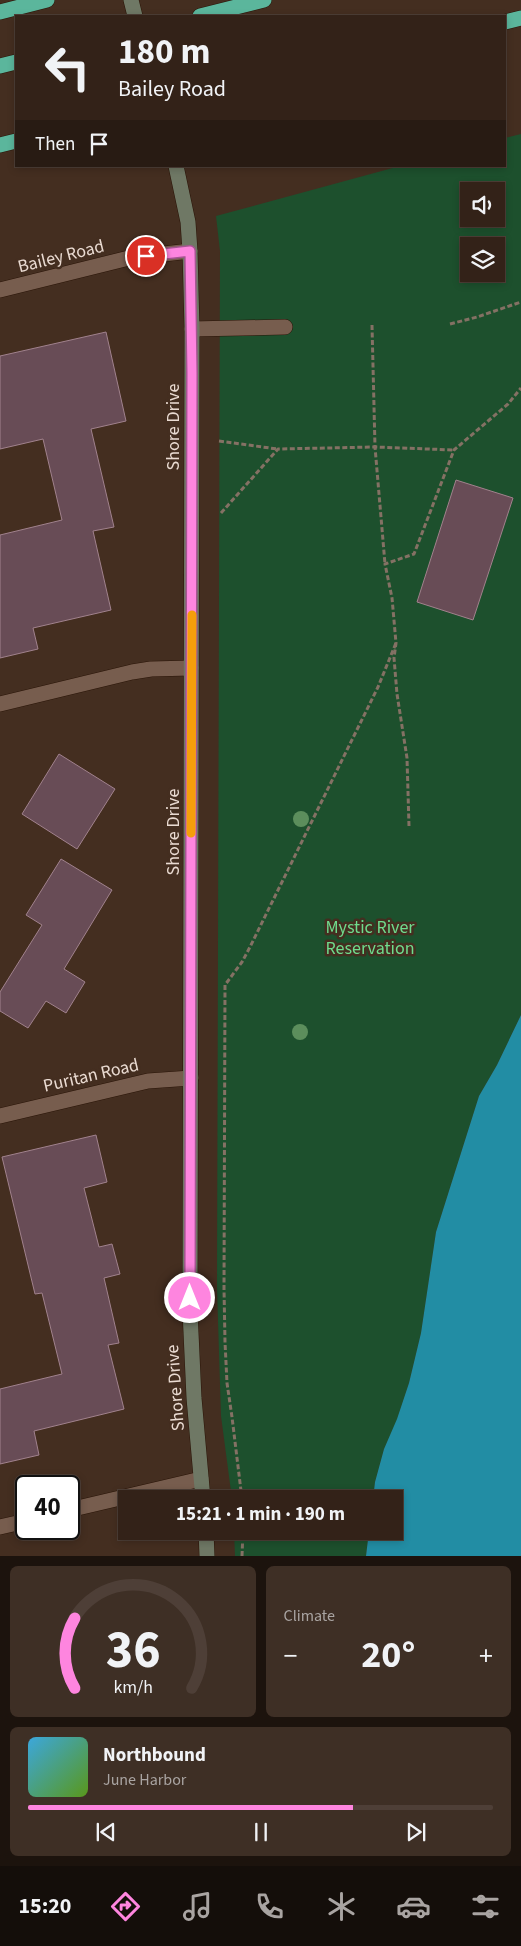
<!DOCTYPE html>
<html lang="en">
<head>
<meta charset="utf-8">
<style>
	:root { --surface:#332218; --page:#3e2f25; --text:#f1f3f6; --muted:#a9a4a2; --line:#4e3f37; --accent:#fe85df }
	body { margin:0; font-family:"Source Sans 3",sans-serif; background:var(--page); color:var(--text); height:100vh; display:flex; flex-direction:column; font-size:19px; white-space:nowrap }
	* { box-sizing:border-box; margin:0 }
	p { font-size:16px; color:var(--muted) }
	.icon { flex:none; width:28px; height:28px; fill:none; stroke:currentColor; stroke-width:2; stroke-linecap:round; stroke-linejoin:round }
	.map { position:relative; height:1556px; overflow:hidden }
	.details { display:flex; flex-direction:column; gap:10px; padding:10px; background:#1c130d; flex:1 }
	.details>* { flex:none }
	.top-card { position:absolute; left:15px; top:15px; width:491px; height:152px; border-radius:0px; box-shadow:0 2px 8px #0003,0 0 0 1px var(--line); background:#332218; color:var(--text); overflow:hidden }
	.buttons { position:absolute; left:460px; top:182px; display:grid; gap:10px }
	.buttons a { display:grid; place-items:center; width:45px; height:45px; border-radius:0px; background:var(--surface); box-shadow:0 2px 8px #0003,0 0 0 1px var(--line); font-size:25px }
	.speed { position:absolute; left:15px; top:1475px; display:flex; gap:10px; font-size:25px; font-weight:700; text-align:center }
	.speed>* { display:grid; place-content:center; width:65px; height:65px; border-radius:50%; background:var(--surface); box-shadow:0 2px 8px #0003,0 0 0 1px var(--line); line-height:1 }
	.speed .limit { border:2px solid #111; border-radius:8px; background:#fff; color:#111 }
	.pin { position:absolute; display:grid; place-items:center; width:42px; height:42px; color:#fff; margin:-21px; border:2px solid #fff; border-radius:50%; box-shadow:0 1px 5px #0007 }
	.me { position:absolute; width:55px; margin:-28px; rotate:0deg; stroke-linejoin:round; filter:drop-shadow(0 0 4px #0008) }
	.turn { display:flex; align-items:center; gap:18px; height:105px; padding:0 20px; font-size:22px }
	.turn .icon { width:65px; height:65px; stroke-width:2.5 }
	.turn b { display:block; font-size:35px; line-height:42px }
	.then { display:flex; align-items:center; height:48px; padding:0 20px; background:#0003; gap:10px; font-size:19px }
	.big { font-size:38px; font-weight:700; line-height:1.1 }
	.details .card { flex:1; display:flex; flex-direction:column; justify-content:center; gap:8px; min-width:0; padding:0 18px; border-radius:8px; background:var(--page) }
	.details .dial { align-items:center; gap:0 }
	.dial svg { height:130px; overflow:visible; fill:none; stroke:var(--line); stroke-width:7; stroke-linecap:round; text-anchor:middle }
	.dial text { fill:var(--text); stroke:none }
	.song { display:flex; align-items:center; gap:15px }
	.cover { width:60px; height:60px; border-radius:8px; background:linear-gradient(135deg,hsl(200 70% 55%),hsl(90 70% 35%)) }
	.played { height:5px; border-radius:2px; background:linear-gradient(90deg,var(--accent) 70%,var(--line) 70%) }
	.keys { display:flex; justify-content:space-around; direction:ltr }
	.heat { display:flex; justify-content:space-between; align-items:center; font-size:28px; direction:ltr }
	.details .tiles { flex:1; display:grid; gap:10px; grid-template-columns:1fr 1fr }
	.card:last-child { grid-column:span 2 }
	.trip { position:absolute; left:118px; top:1490px; width:285px; height:50px; border-radius:0px; background:var(--surface); box-shadow:0 2px 8px #0003,0 0 0 1px var(--line); font-weight:700; line-height:50px; text-align:center }
	.tabs { display:flex; height:80px; justify-content:space-around; align-items:center; background:#140e0a; color:var(--muted) }
	.tabs .icon { width:35px; height:35px }
	.tabs .on { color:var(--accent) }
	.tabs b { font-size:22px; color:var(--text) }
	.map>svg:first-child { display:block }
	.green { fill:#1d502d; fill-rule:evenodd }
	.water { fill:#228da4 }
	.building { fill:#684c56; stroke:#a1828d }
	.lines { fill:none; stroke-linecap:round; stroke-linejoin:round }
	.lane-casing { stroke:#2a1508; stroke-width:16 }
	.street-casing { stroke:#2a1508; stroke-width:16 }
	.secondary-casing { stroke:#2a1508; stroke-width:16 }
	.highway-casing { stroke:#2a1508; stroke-width:16 }
	.path { stroke:#847164; stroke-width:3; stroke-dasharray:5 2.5; stroke-linecap:butt }
	.lane { stroke:#775d4e; stroke-width:15 }
	.street { stroke:#775d4e; stroke-width:15 }
	.secondary { stroke:#6f7865; stroke-width:15 }
	.highway { stroke:#5bb69c; stroke-width:15 }
	.tree { fill:#5c8e5c }
	.route-casing { stroke:#a55691; stroke-width:12 }
	.route { stroke:#fe85df; stroke-width:9 }
	.slow { stroke:#f59e0b; stroke-width:9 }
	.labels { text-anchor:middle; stroke-width:5; stroke-linejoin:round; paint-order:stroke }
	.street-label { font-size:18px; fill:#eadbd2; stroke:#442e20 }
	.park-label { font-size:18px; fill:#6fdc8d; stroke:#442e20 }
</style>
</head>
<body>
<div class="map">
<svg width="521" height="1556" viewBox="0 0 521 1556">
	<rect width="100%" height="100%" fill="#442e20"/>
	<g class="green">
		<path d="M521,134v881l-24,50 -18,31 -43,136 -15,101 -12,50 -12,37 -13,29 -9,33 -2,17h-141l-11,-83 -4,-127 3,-1038 -4,-35 184,-50h105v-28zM469,191h27v28h-27zM469,246h27v28h-27z"/>
		<path d="M234,1531h135l-3,25h-131z"/>
	</g>
	<path class="water" d="M521,1015v541h-155l3,-25h25v-32h-21l2,-17 9,-33 13,-30 12,-36 12,-50 15,-101 43,-136 18,-31z"/>
	<g class="building">
		<path d="M106,332l20,89 -35,8 23,98 -21,4 18,79 -78,18 5,21 -38,9v-123l62,-15 -19,-81 -43,10v-93z"/>
		<path d="M456,480l57,18 -40,122 -56,-18z"/>
		<path d="M59,754l56,35 -38,60 -55,-35z"/>
		<path d="M61,859l51,31 -48,79 21,13 -19,31 -20,-12 -18,27 -28,-17v-19l42,-67 -16,-10z"/>
		<path d="M96,1135l11,47 -23,6 15,59 13,-3 8,30 -16,4 15,65 -11,2 16,64 -90,22 5,24 -39,9v-75l62,-15 -20,-81 -7,1 -33,-137z"/>
	</g>
	<g class="lines">
		<g class="lane-casing">
			<path id="lane" d="M192,329l93,-2"/>
		</g>
		<g class="street-casing">
			<g id="street">
				<path d="M0,290l129,-32 61,-7"/>
				<path d="M0,704l132,-32 19,-3 40,-1"/>
				<path d="M0,1116l148,-35 43,-3"/>
				<path d="M69,1510l132,-31"/>
				<path d="M0,1527l26,-6"/>
			</g>
		</g>
		<g class="secondary-casing">
			<g id="secondary">
				<path d="M131,0l4,16"/>
				<path d="M176,166l12,56 2,29 2,78 -2,982 4,87 9,101"/>
				<path d="M206,1531l1,25"/>
			</g>
		</g>
		<g class="highway-casing">
			<g id="highway">
				<path d="M0,12l47,-12"/>
				<path d="M200,16l64,-16"/>
				<path d="M505,22l16,-4"/>
				<path d="M0,66l16,-4"/>
				<path d="M0,145l16,-4"/>
			</g>
		</g>
		<g class="path">
			<path d="M450,324l27,-7 44,-15"/>
			<path d="M372,325l3,122 10,117"/>
			<path d="M219,441l58,8"/>
			<path d="M221,513l57,-64 97,-2 79,3"/>
			<path d="M409,826l-2,-68 -10,-64 -3,-36 2,-15 -4,-45 -7,-34 29,-10 40,-104 54,-46 13,-16"/>
			<path d="M242,1499l-10,-82 -5,-34 -2,-41 -1,-53 1,-304 17,-23 8,-15 128,-260 18,-44"/>
			<path d="M242,1556l1,-25"/>
		</g>
		<use href="#lane" class="lane"/>
		<use href="#street" class="street"/>
		<use href="#secondary" class="secondary"/>
		<use href="#highway" class="highway"/>
	</g>
	<g class="tree">
		<circle cx="301" cy="819" r="8"/>
		<circle cx="300" cy="1032" r="8"/>
	</g>
	<g class="lines">
		<g class="route-casing">
			<path id="route" d="M146,256l44,-5 2,122 -2,925"/>
		</g>
		<use href="#route" class="route"/>
		<path class="slow" d="M191,833l1,-218"/>
	</g>
	<g class="labels">
		<g class="street-label">
			<text transform="translate(61 256) rotate(-14)" y="6">Bailey Road</text>
			<text transform="translate(173 427) rotate(-90)" y="6">Shore Drive</text>
			<text transform="translate(173 832) rotate(-90)" y="6">Shore Drive</text>
			<text transform="translate(91 1075) rotate(-13)" y="6">Puritan Road</text>
			<text transform="translate(175 1388) rotate(-94)" y="6">Shore Drive</text>
		</g>
		<g class="park-label">
			<text x="370" y="933">Mystic River<tspan x="370" dy="21">Reservation</tspan></text>
		</g>
	</g>
</svg>
<div class="buttons">
<a><svg class="icon" aria-label="sound" viewBox="0 0 24 24"><path d="M4 9h4l5-4v14l-5-4H4zM17 9q2 3 0 6"/></svg></a>
<a><svg class="icon" aria-label="layers" viewBox="0 0 24 24"><path d="M12 4l9 5-9 5-9-5zM3 14l9 5 9-5"/></svg></a>
</div>
<div class="speed"><div class="limit">40</div></div>
<div class="pin" style="left:146px;top:256px;background:#d93025"><svg class="icon" aria-label="arrive" viewBox="0 0 24 24"><path d="M6 21V4h12l-3 4 3 4H6"/></svg></div>
<svg class="me" style="left:190px;top:1298px" viewBox="-20 -20 40 40"><circle r="17" fill="#fe85df" stroke="#fff" stroke-width="3"/><path d="M0-11L8 9 0 5-8 9z" fill="#fff"/></svg>
<div class="trip">15:21 · 1 min · 190 m</div>
<div class="top-card">
<div class="turn"><svg class="icon" aria-label="left" viewBox="0 0 24 24"><path d="M17 20v-9H6M10 6l-5 5 5 5"/></svg><div><b>180 m</b>Bailey Road</div></div>
<div class="then">Then<svg class="icon" aria-label="arrive" viewBox="0 0 24 24"><path d="M6 21V4h12l-3 4 3 4H6"/></svg></div>
</div>
</div>
<section class="details">
<div class="tiles">
<div class="card dial"><svg viewBox="0 0 100 80">
<path d="M14 69A42 42 0 1 1 86 69"/>
<path d="M14 69A42 42 0 0 1 14 26" stroke="#fe85df"/>
<text x="50" y="56" font-size="32" font-weight="700">36</text>
<text x="50" y="72" font-size="11">km/h</text>
</svg></div>
<div class="card"><p>Climate</p>
<div class="heat"><a>−</a><b class="big">20°</b><a>+</a></div>
</div>
<div class="card">
<div class="song"><i class="cover"></i><div><b>Northbound</b><p>June Harbor</p></div></div>
<div class="played"></div>
<div class="keys"><svg class="icon" aria-label="previous" viewBox="0 0 24 24"><path d="M18 5L8 12l10 7zM5 5v14"/></svg><svg class="icon" aria-label="pause" viewBox="0 0 24 24"><path d="M8 5v14M16 5v14"/></svg><svg class="icon" aria-label="next" viewBox="0 0 24 24"><path d="M6 5l10 7-10 7zM19 5v14"/></svg></div>
</div>
</div>
</section>
<nav class="tabs">
<b>15:20</b>
<svg class="icon on" aria-label="directions" viewBox="0 0 24 24"><path d="M12 3l9 9-9 9-9-9zM9 14v-3h6M13 9l2 2-2 2"/></svg>
<svg class="icon" aria-label="music" viewBox="0 0 24 24"><path d="M9 18V5l10-2v13"/><circle cx="6" cy="18" r="3"/><circle cx="16" cy="16" r="3"/></svg>
<svg class="icon" aria-label="phone" viewBox="0 0 24 24"><path d="M5 4h4l2 5-3 2q2 4 5 5l2-3 5 2v4C11 20 4 13 5 4z"/></svg>
<svg class="icon" aria-label="climate" viewBox="0 0 24 24"><path d="M12 3v18M4 7l16 10M4 17L20 7"/></svg>
<svg class="icon" aria-label="car" viewBox="0 0 24 24"><path d="M5 17H2v-5l4-1 3-4h7l3 4 3 1v5h-3M9 17h6M6 11h13"/><circle cx="7" cy="17" r="2"/><circle cx="17" cy="17" r="2"/></svg>
<svg class="icon" aria-label="filters" viewBox="0 0 24 24"><path d="M4 7h16M4 17h16"/><circle cx="9" cy="7" r="2"/><circle cx="15" cy="17" r="2"/></svg>
</nav>
</body>
</html>
